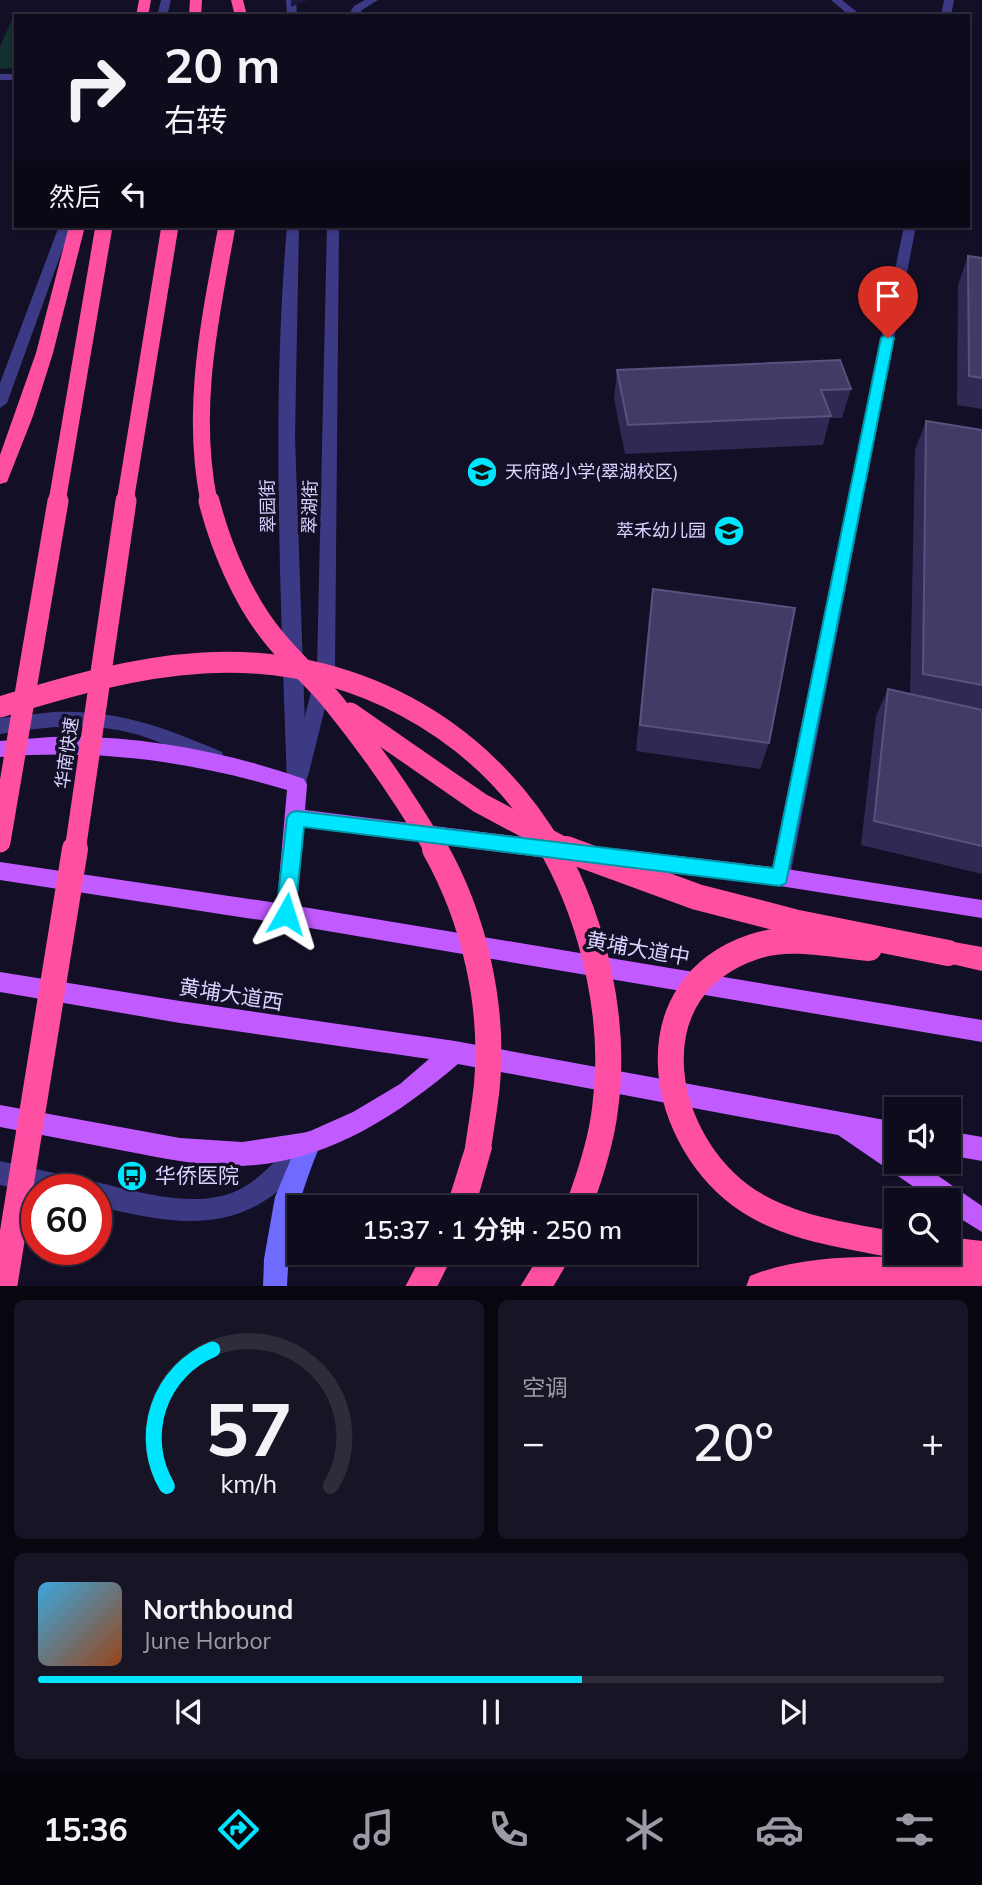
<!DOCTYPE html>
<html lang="zh">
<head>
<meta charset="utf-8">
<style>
	:root { --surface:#0e0b1c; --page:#171425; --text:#f1f3f6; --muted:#9b9ba3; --line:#2e2b3b; --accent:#00e5ff }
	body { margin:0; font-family:Mulish,"Noto Sans SC",sans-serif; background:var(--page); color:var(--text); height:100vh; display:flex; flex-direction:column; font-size:26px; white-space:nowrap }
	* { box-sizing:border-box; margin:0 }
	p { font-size:23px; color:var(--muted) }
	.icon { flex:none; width:38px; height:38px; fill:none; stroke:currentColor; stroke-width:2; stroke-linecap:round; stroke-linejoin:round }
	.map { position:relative; height:1286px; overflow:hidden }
	.side { display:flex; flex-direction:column; gap:14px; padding:14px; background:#08060f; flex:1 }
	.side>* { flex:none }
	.hud { position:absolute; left:14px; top:14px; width:956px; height:214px; border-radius:0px; box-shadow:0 2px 5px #0004,0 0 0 2px var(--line); background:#0e0b1c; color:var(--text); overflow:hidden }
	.tools { position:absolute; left:884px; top:1097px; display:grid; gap:14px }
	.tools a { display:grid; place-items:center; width:77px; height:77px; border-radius:0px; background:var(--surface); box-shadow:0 2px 5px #0004,0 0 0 2px var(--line); font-size:35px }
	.speed { position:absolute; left:21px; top:1174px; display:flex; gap:14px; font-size:35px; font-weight:700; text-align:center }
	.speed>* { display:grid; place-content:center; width:91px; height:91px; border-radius:50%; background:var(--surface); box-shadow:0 2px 5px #0004,0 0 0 2px var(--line); line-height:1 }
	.speed .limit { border:10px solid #d22; background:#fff; color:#111 }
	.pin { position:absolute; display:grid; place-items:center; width:60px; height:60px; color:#fff; margin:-72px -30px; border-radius:50% 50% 50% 0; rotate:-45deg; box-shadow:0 0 7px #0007 }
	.pin .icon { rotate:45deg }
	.me { position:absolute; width:77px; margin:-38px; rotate:6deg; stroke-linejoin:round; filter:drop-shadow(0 0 5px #0008) }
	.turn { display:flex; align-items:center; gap:24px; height:147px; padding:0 35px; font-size:32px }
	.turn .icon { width:91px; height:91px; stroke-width:2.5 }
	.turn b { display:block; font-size:49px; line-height:60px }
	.then { display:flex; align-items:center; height:66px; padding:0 35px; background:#0003; gap:14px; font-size:26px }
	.big { font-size:52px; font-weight:600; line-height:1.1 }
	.side .tile { flex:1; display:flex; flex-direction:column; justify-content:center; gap:10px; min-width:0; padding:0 24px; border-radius:10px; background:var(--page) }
	.side .dial { align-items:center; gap:0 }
	.dial svg { height:182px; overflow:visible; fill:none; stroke:var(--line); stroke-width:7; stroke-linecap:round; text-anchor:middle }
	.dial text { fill:var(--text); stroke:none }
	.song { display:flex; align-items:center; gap:21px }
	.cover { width:84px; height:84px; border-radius:10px; background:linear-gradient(135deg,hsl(200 70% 55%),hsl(20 70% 35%)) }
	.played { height:7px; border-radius:4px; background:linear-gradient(90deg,var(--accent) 60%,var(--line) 60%) }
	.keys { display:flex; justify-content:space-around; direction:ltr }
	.heat { display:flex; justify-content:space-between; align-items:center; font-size:38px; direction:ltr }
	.side .tiles { flex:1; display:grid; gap:14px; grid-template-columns:1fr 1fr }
	.tile:last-child { grid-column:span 2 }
	.trip { position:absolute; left:287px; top:1195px; width:410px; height:70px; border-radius:0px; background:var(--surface); box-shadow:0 2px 5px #0004,0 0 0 2px var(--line); font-weight:600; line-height:70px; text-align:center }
	.tab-bar { display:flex; height:112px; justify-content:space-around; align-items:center; background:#06040b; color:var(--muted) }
	.tab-bar .icon { width:49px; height:49px }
	.tab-bar .on { color:var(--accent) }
	.tab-bar b { font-size:32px; color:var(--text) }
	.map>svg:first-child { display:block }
	.green { fill:#12302f }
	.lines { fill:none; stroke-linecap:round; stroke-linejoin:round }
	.lane { fill:#3d3a85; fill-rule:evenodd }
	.street { fill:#3d3a85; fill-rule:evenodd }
	.secondary { fill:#6f6bff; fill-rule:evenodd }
	.primary { fill:#c25bff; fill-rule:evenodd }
	.highway { fill:#ff4fa3; fill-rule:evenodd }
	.highway-bridge-far2 { stroke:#ff4fa3; stroke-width:17 }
	.highway-bridge-far1 { stroke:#ff4fa3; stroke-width:21 }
	.highway-bridge { stroke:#ff4fa3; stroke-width:26 }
	.wall { fill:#312854 }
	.shaded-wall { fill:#1d163a }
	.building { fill:#433a66; stroke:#5a527e; stroke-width:2 }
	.route { fill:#00e5ff; stroke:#0095a6; stroke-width:2 }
	.labels { text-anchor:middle; stroke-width:7; stroke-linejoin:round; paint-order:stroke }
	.poi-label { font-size:18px; fill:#d9d4ff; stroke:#130f26; text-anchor:start }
	.street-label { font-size:18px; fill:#d9d4ff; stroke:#130f26 }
	.near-street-label { font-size:21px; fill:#d9d4ff; stroke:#130f26 }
	.near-poi-label { font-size:21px; fill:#d9d4ff; stroke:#130f26; text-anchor:start }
</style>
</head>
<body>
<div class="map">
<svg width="982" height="1287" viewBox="0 0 982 1287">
	<rect width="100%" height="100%" fill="#130f26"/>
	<path class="green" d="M12,20h4v48l-16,1v-23z"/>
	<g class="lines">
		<g class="lane">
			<path d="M365,0h13l-16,10 -4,6h-10l6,-10z"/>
			<path d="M831,0h11l20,16h-12z"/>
			<path d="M327,226h12l-4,442 -26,104 -2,6 -7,2 -7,-2 -2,-6 26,-104z"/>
			<path d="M54,712c65,-2 109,15 168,40l2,6 -2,6 -7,2c-24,-8 -46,-21 -70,-29 -47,-16 -97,-11 -145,-3v-16z"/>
			<path d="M304,1136l8,4 4,8c-6,13 -17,23 -27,33 -57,57 -123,41 -193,25v-16h-59v3l-37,-8v-24l76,17 8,4 3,5 9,-5c44,10 106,30 148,5 20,-12 36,-31 52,-47z"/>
		</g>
		<g class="street">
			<path d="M161,0h10l-4,16h-10z"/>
			<path d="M286,0h10l1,16h-10z"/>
			<path d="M944,0h10l-3,16h-10z"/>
			<rect x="0" y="74" width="16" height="6"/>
			<path d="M59,226h12l-64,177 -7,5v-25z"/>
			<path d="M287,226h12l-4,210 12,349 -3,6 -7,2 -7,-2 -3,-6c-6,-186 -16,-374 0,-559z"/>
			<path d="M904,226h12l-126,651 -3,6 -7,3 -7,-3 -3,-6z"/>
		</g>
		<path class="secondary" d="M309,1131l8,4 4,8c-21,51 -32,88 -34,144h-24l1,-28 11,-62 26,-62z"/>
		<g class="primary">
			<path d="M51,737c84,-3 174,14 253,42l3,6 -2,25 258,32 7,3 3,6 -3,6 -7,3 -260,-33 -6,79 685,114v22l-696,-118 -286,-44v-18l277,41 10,-113c-97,-29 -186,-41 -287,-33v-16z"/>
			<path d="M611,848l169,20 202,32v18l-202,-32 -169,-20 -7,-3 -3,-6 3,-6z"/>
			<path d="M0,972l180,29 275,40 441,81v24l-3,-1 3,2v15h22l64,44v26l-34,-21v-11h-15l-95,-65 -380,-71c-61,52 -133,99 -217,102 -38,1 -78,-8 -116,-15 -41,-8 -83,-16 -125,-24v-22l180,33 62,4 66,-10 45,-20 47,-28 29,-25 -249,-36 -180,-31z"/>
			<path d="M948,1131l34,6v24l-34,-6z"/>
		</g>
		<g class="highway">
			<path d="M139,0h12l-3,16h-12z"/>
			<path d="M190,0h12l-1,16h-12z"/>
			<path d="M231,0h12l4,16h-12z"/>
			<path d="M69,226h16l-32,127 -20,63 -26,66 -7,2v-29l36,-102z"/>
			<path d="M948,941l34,6v24l-43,-10 -4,-8 4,-8z"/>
			<path d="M478,1134l10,4 4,10 -17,60h-29l22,-70z"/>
			<path d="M948,1237l34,4v46h-236l4,-11c56,-23 126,-20 186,-18l-2,-5h14z"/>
			<path d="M423,1253h31l-17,34h-32z"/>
			<path d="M541,1253h32l-20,34h-33z"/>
		</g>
		<g class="highway-bridge-far2">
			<path d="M57,502l47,-276"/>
			<path d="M125,502l45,-276"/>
			<path d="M209,502c-19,-94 1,-183 18,-276"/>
		</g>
		<g class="highway-bridge-far1">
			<path d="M209,501c12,47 35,101 66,138 18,22 40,41 58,63 38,47 72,96 103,149"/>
			<path d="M0,707c66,-20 133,-40 203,-44 145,-9 279,62 351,188"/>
			<path d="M350,713l130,90 90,48"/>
			<path d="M0,842l58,-341"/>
			<path d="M75,851l51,-350"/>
		</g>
		<g class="highway-bridge">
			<path d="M435,849c39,69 59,156 52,235 -2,21 -6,43 -9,64"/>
			<path d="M553,849c42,76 64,174 52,260 -4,34 -15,67 -27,99"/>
			<path d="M566,849l131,48 101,26 150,30"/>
			<path d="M869,948c-37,-3 -80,-14 -116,-1 -118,40 -97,184 -13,248 44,33 104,40 156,50"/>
			<path d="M4,1287l71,-438"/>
		</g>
	</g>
	<g class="wall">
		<path d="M968,256l14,2v151l-25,-4 1,-120z"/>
		<path d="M617,370l234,19 -9,29h-12l-7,27 -198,9 -11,-55z"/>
		<path d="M926,421l56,9v444l-121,-29 15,-129 12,-27 22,6 5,-245z"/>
		<path d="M653,589l116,154 -9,26 -124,-18 13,-134z"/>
	</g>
	<path class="shaded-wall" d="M291,0h18l-18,7z"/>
	<g class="building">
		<path d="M968,256l14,2v120l-13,-2z"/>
		<path d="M840,360l11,29 -30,1 10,26 -203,9 -11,-55z"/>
		<path d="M926,421l56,9v255l-59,-11z"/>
		<path d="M653,589l142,19 -26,135 -129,-18z"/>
		<path d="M888,689l94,21v136l-108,-25z"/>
	</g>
	<path class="route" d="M888,334l6,4 -108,545 -6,3 -476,-59 -9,87 -3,6 -6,2 -7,-2 -3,-6 11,-96 3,-5 6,-2 477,57 108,-530z"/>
	<defs>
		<g id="school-disc" transform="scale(1.575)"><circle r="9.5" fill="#00e5ff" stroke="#130f26"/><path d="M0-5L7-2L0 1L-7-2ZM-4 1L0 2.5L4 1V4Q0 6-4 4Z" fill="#111"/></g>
		<g id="bus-disc" transform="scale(1.575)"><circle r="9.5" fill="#00e5ff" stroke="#130f26"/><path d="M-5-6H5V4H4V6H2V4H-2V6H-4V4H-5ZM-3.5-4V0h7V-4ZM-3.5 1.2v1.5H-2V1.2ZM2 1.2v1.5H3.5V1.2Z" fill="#111"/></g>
	</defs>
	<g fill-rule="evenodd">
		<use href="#school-disc" x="482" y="472"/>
		<use href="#school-disc" x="729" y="531"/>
		<use href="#bus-disc" x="132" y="1176"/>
	</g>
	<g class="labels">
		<g class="poi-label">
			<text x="505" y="478">天府路小学(翠湖校区)</text>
			<text x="706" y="537" text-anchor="end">萃禾幼儿园</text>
		</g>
		<g class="street-label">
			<text transform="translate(268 506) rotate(-91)" y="6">翠园街</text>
			<text transform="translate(310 507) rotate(-89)" y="6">翠湖街</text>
			<text transform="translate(67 753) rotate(-82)" y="6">华南快速</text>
		</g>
		<g class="near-street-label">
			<text transform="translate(638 949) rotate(10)" y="7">黄埔大道中</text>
			<text transform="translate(231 995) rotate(9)" y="7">黄埔大道西</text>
		</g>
		<g class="near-poi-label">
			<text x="155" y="1183">华侨医院</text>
		</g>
	</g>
</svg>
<div class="tools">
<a><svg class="icon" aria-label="sound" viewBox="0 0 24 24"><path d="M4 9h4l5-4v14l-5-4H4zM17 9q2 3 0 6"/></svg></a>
<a><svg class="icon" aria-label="search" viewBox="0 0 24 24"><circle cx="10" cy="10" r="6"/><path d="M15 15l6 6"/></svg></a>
</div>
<div class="speed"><div class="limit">60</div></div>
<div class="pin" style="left:888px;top:338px;background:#d93025"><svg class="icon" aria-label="arrive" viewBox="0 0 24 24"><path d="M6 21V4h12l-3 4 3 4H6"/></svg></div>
<svg class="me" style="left:286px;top:914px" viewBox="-20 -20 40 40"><path d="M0-17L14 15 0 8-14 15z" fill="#00e5ff" stroke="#fff" stroke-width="4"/></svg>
<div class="trip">15:37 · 1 分钟 · 250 m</div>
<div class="hud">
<div class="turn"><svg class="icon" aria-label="right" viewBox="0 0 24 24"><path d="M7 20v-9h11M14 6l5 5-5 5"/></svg><div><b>20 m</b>右转</div></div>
<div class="then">然后<svg class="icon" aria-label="left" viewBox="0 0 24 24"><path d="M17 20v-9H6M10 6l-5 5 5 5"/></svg></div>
</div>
</div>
<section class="side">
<div class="tiles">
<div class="tile dial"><svg viewBox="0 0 100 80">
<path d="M14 69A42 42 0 1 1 86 69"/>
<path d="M14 69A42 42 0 0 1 34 9" stroke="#00e5ff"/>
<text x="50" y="56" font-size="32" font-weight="700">57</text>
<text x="50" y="72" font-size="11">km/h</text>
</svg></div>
<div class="tile"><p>空调</p>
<div class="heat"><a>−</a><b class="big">20°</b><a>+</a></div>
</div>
<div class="tile">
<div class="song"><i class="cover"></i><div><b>Northbound</b><p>June Harbor</p></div></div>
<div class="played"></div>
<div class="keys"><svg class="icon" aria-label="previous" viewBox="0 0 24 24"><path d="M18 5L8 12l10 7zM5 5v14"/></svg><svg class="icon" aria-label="pause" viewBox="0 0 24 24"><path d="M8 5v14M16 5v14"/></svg><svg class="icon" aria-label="next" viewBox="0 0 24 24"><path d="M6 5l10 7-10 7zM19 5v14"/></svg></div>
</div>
</div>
</section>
<nav class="tab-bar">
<b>15:36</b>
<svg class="icon on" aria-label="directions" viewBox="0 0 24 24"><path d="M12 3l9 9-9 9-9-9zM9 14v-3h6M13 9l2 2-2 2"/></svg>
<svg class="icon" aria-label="music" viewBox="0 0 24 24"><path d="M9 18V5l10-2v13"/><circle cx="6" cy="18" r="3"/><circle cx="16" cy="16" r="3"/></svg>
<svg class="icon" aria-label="phone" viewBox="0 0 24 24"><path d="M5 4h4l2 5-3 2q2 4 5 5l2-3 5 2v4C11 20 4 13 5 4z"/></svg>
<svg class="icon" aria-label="climate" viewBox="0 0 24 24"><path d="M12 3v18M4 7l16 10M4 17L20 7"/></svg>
<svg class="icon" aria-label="car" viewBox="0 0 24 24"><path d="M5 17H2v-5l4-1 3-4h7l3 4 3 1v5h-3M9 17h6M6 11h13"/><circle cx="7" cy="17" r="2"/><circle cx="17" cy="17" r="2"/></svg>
<svg class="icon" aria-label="filters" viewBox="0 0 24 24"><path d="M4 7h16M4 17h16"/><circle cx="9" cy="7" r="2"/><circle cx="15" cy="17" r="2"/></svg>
</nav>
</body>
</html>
